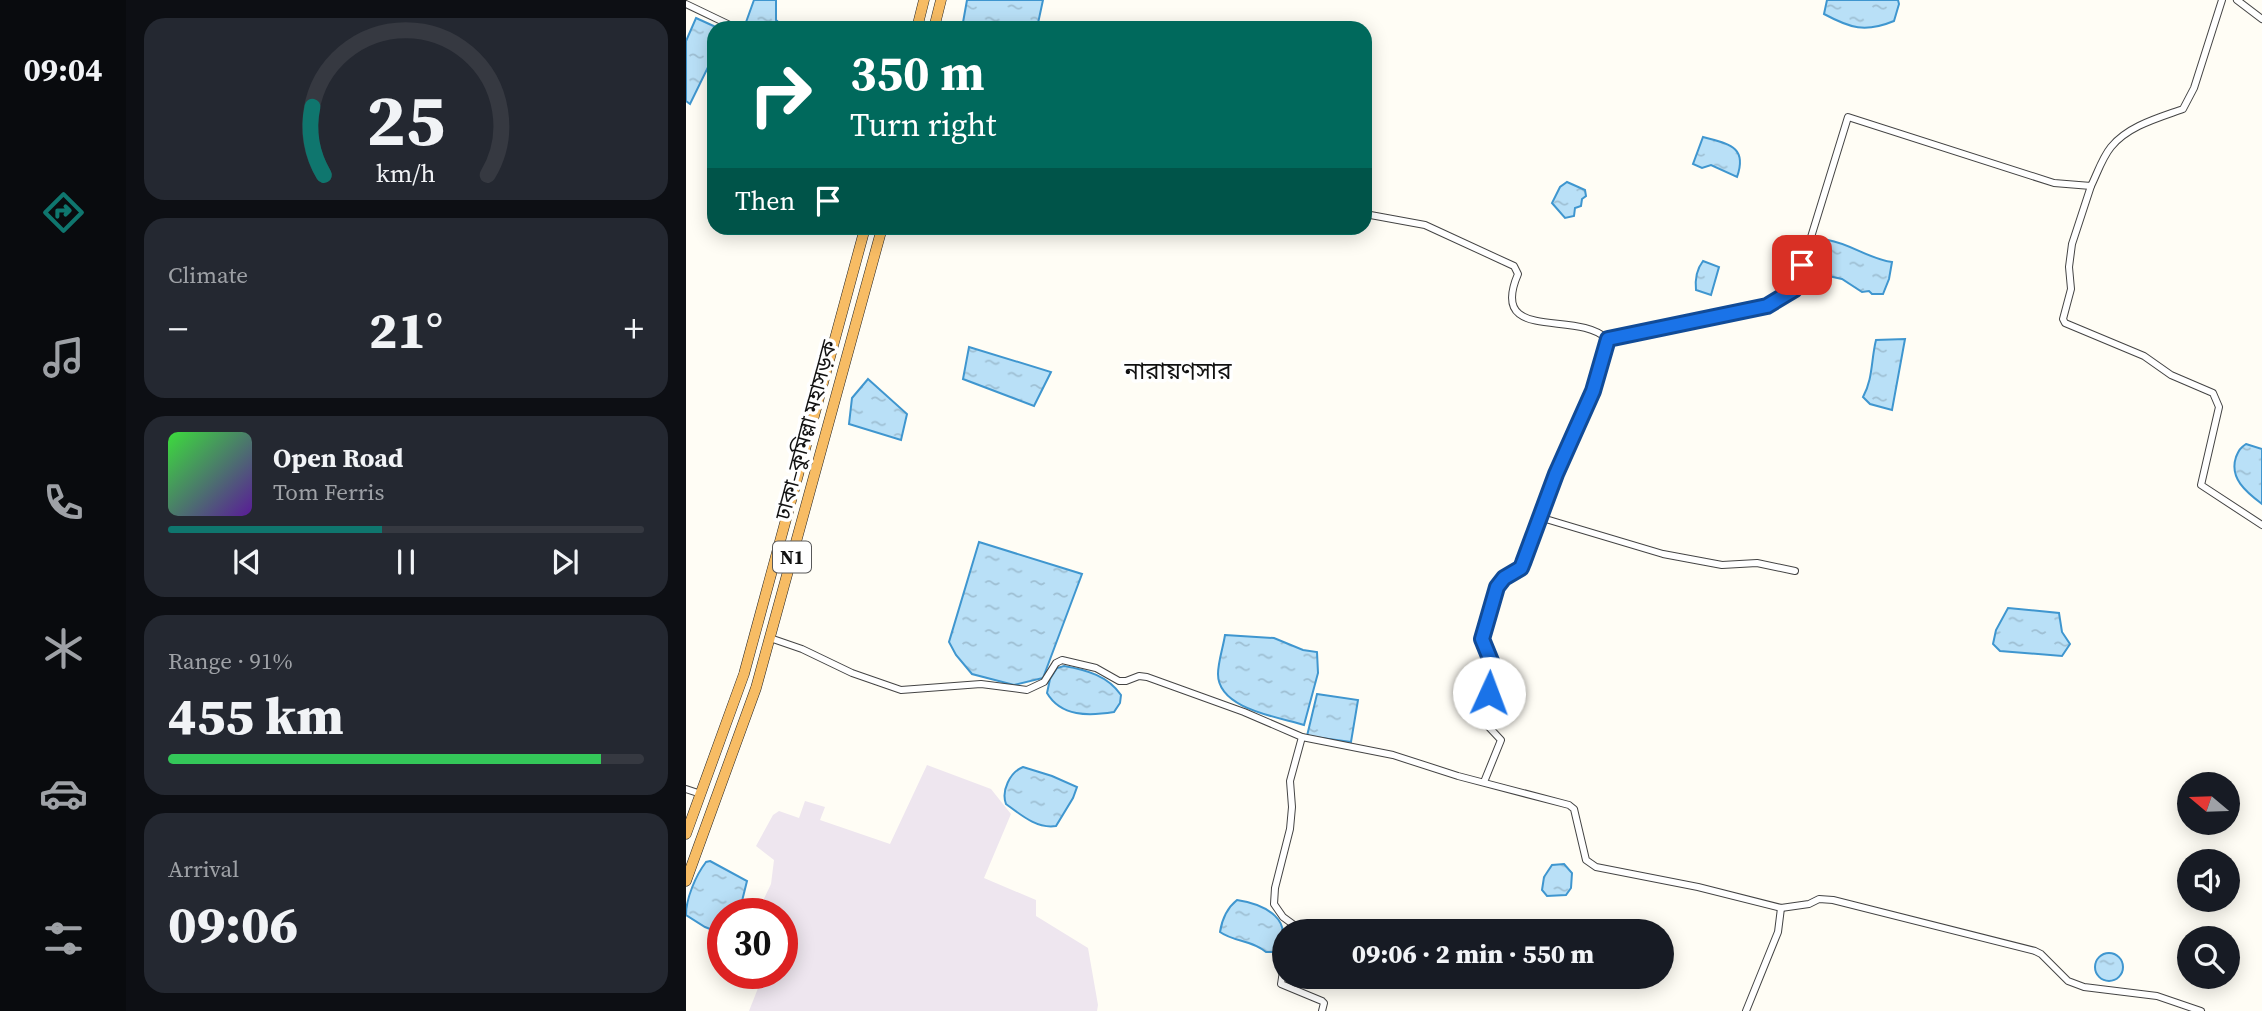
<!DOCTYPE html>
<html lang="en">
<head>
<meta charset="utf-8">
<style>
	:root { --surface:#171b24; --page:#242831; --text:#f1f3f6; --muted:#9ea1a6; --line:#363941; --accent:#0f766e }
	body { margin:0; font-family:"Source Serif 4","Noto Sans Bengali",serif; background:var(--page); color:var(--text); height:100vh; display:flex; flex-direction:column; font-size:26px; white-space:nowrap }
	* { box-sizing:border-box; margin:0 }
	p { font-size:23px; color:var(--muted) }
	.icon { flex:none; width:38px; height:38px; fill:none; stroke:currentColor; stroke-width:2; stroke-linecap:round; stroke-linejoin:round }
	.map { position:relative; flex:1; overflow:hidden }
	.side { display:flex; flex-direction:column; gap:18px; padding:18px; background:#0d0f14; width:560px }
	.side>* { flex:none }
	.top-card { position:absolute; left:21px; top:21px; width:665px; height:214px; border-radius:21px; box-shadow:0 4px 18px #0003; background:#00695c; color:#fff; overflow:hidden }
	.needle { width:46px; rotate:289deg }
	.fabs { position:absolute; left:1491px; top:772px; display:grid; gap:14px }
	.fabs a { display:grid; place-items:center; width:63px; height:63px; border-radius:50%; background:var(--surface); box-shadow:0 4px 18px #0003; font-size:35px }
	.speed { position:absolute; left:21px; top:898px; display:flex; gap:14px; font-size:35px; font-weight:700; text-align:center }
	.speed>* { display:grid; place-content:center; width:91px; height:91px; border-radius:50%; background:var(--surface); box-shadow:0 4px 18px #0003; line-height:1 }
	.speed .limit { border:10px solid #d22; background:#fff; color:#111 }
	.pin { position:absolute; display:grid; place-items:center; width:60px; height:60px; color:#fff; margin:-30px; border-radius:14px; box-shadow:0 4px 10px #0006 }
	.me { position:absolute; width:77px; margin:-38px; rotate:2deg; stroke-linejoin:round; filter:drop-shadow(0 0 5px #0008) }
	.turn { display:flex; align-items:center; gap:24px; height:147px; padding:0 28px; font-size:32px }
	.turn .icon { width:91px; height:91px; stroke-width:2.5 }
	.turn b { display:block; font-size:49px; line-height:60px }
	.then { display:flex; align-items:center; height:66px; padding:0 28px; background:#0003; gap:14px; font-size:26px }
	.big { font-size:52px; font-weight:800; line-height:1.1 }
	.side .card { flex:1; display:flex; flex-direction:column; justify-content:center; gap:10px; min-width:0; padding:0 24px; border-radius:21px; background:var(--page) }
	.side .dial { align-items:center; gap:0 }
	.dial svg { height:182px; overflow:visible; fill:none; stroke:var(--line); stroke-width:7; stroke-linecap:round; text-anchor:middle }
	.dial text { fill:var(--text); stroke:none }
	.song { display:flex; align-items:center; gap:21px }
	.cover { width:84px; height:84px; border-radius:10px; background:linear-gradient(135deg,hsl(120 70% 55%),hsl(270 70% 35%)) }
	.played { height:7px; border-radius:4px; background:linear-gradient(90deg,var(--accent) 45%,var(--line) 45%) }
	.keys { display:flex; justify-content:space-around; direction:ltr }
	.heat { display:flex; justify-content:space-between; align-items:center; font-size:38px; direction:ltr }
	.charge { height:10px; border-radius:5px; background:linear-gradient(90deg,#34c759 91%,var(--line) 0) }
	.trip { position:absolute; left:586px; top:919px; width:402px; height:70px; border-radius:35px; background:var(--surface); box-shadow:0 4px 18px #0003; font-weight:800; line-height:70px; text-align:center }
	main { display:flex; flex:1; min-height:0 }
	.menu { display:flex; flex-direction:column; width:126px; justify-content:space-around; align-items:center; background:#090b0e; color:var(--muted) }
	.menu .icon { width:49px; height:49px }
	.menu .current { color:var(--accent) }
	.menu b { font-size:32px; color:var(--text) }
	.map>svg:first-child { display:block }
	.industrial { fill:#eee6ef }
	.water { fill:url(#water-ripples); stroke:#3f96cf; stroke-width:2 }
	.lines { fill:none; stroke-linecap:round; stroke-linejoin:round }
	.minor-casing { stroke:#444; stroke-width:8 }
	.trunk-casing { stroke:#222; stroke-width:11 }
	.minor { stroke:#fff; stroke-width:6 }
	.trunk { stroke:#f7bc64; stroke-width:10 }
	.route-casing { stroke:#114b97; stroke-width:18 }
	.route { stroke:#1a73e8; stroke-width:12 }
	.labels { text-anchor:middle; stroke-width:7; stroke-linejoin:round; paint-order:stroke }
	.shield { fill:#fff; stroke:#585858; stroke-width:2 }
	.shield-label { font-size:19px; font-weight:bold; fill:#111 }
	.street-label { font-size:21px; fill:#111; stroke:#fff }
	.quarter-label { font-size:24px; fill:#111; stroke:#fff }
</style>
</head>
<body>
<main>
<nav class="menu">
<b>09:04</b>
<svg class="icon current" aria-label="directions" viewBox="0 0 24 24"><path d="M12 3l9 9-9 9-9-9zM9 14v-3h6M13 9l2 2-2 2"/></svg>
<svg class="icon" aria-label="music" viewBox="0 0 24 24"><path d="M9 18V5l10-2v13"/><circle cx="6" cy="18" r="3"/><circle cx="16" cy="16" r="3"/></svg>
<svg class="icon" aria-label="phone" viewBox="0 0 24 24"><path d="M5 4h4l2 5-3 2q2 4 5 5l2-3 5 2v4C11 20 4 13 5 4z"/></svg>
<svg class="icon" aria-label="climate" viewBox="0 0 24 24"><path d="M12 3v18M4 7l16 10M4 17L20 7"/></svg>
<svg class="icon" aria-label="car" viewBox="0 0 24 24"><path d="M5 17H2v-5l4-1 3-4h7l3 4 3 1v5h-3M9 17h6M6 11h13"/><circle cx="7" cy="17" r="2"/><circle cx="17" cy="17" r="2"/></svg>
<svg class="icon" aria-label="filters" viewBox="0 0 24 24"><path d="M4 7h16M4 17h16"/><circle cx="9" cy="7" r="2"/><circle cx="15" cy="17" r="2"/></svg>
</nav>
<section class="side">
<div class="card dial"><svg viewBox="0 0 100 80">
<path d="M14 69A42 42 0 1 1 86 69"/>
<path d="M14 69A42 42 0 0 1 9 39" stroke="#0f766e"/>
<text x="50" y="56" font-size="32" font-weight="700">25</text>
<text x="50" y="72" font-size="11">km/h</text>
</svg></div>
<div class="card"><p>Climate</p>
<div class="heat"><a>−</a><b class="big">21°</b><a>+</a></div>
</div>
<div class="card">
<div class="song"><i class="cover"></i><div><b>Open Road</b><p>Tom Ferris</p></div></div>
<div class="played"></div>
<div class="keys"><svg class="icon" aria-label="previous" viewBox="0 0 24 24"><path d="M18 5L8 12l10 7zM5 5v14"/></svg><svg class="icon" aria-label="pause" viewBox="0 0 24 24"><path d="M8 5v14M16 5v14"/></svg><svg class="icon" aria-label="next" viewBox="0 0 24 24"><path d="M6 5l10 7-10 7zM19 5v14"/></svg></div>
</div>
<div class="card"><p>Range · 91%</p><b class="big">455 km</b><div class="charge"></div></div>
<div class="card"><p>Arrival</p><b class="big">09:06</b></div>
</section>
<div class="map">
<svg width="1576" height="1011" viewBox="0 0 1576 1011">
	<defs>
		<pattern id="water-ripples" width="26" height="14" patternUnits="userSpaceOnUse" patternTransform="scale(1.75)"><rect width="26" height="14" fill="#b9e0f7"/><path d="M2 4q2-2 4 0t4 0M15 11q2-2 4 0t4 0" fill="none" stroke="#9ebfd3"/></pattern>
	</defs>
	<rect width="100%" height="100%" fill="#fffdf5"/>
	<path class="industrial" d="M241,765l64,24 20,25 -27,64 52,22v16l52,32 10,57 -1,6h-348l15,-38h18v-59l-25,-1 14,-29 3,-24 -18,-14 17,-31 6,-4 20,7 6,-17 20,6 -5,13 70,24z"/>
	<g class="water">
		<path d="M68,0h22v20l9,8h-35l-5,-3z"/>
		<path d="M281,0h76l-6,28h-75z"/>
		<path d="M1141,0h71l1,4 -5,17c-29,12 -44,7 -70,-7z"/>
		<path d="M10,18l22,10h-4v27l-24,49 -4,-3v-60z"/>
		<path d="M1017,137c25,7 45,9 34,40l-26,-12 -9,3 -9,-4z"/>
		<path d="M881,182l18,8 1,6 -4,3 -1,7 -6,2 -1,8 -9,2 -13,-15 8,-16z"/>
		<path d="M1142,240c23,4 41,19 64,22l-3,17 -6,15h-11l-3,-3 -7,1 -20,-13 -14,-3 1,-13 -4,-3z"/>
		<path d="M1017,261l16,6 -8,28 -15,-5c-1,-10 0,-20 7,-29z"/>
		<path d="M1219,339l-13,71 -22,-6 -7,-7c10,-18 8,-37 13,-57z"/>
		<path d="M283,347l82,25 -17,34 -71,-27z"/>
		<path d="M182,379l39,35 -6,26 -52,-16 3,-26z"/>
		<path d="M1560,444l16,5v55c-16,-12 -33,-26 -26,-47 3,-7 4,-9 10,-13z"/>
		<path d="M293,542l103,32 -39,104 -29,7 -42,-11 -16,-19 -7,-13z"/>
		<path d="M1322,608l51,5 3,19 8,12 -8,12 -62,-5 -7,-7 3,-14z"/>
		<path d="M539,635l49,3 29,12 14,2 1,21 -14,52c-26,-8 -86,-16 -86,-51 0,-12 5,-26 7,-39z"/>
		<path d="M378,666c23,4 44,10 57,29l-1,8 -6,9c-25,4 -53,5 -67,-19l3,-14 7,-11z"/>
		<path d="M631,694l41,6 -7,42 -44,-6z"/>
		<path d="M337,767l29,9 25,11 -4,11 -17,28c-19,3 -35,-11 -50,-22 -5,-13 4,-32 17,-37z"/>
		<path d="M24,861l37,20 -8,32 -16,1v20l-18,-7 -19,-12c0,-17 10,-40 20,-53z"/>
		<path d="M878,864l8,9 -1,15 -5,7 -19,1 -5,-6 2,-13 8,-12z"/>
		<path d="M551,900c27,4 62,21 37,52h-8c-14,-12 -32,-10 -46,-20 2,-13 7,-24 17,-32z"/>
		<circle cx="1423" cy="967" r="14"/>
	</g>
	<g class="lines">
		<g class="minor-casing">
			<g id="minor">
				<path d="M1551,0l25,19"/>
				<path d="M0,4l50,24"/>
				<path d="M1405,186l-19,58 -3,23 2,22 -8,30 2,4 79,33 27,19 42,18 6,14 -18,78 61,40"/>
				<path d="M679,214l60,11 89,41 4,8c-30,70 59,35 89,65"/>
				<path d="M921,339l160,-33 28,-17 53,-172 206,66 37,3c6,-12 11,-28 20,-39 17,-21 47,-29 72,-38l11,-21 28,-88"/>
				<path d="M853,517l124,37 59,11 35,-2 38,8"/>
				<path d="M84,638l32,11 50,24 49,17 80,-6 46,6 17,-8 12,-19 6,-3 34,8 23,13h7l13,-5 8,1 97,35 58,25 91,18 65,21 111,29 5,4 12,51 10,7 102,20 83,21 28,-4 10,-5 14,1 202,51 6,3 27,27 16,6 73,9 44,15"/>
				<path d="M798,782l17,-42 -15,-16 7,-58 -11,-27 15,-52 7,-9 17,-10 2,-5 33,-89 37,-83 14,-52"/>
				<path d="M0,789l15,5"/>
				<path d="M607,931l1,-6 -11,-8 -9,-13 1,-16 15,-59 2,-22 -2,-26 12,-44"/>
				<path d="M598,965l-3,19 41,17 2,2 -2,8"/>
				<path d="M1060,1011l32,-79 3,-24"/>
			</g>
		</g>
		<g class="trunk-casing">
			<g id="trunk">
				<path d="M231,28l7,-28"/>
				<path d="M248,28l7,-28"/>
				<path d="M0,834l58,-160 121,-446"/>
				<path d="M0,881l70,-193 126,-460"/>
			</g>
		</g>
		<use href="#minor" class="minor"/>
		<use href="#trunk" class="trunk"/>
	</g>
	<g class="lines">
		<g class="route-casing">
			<path id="route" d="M803,693l4,-27 -11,-27 15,-52 7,-9 17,-10 2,-5 33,-89 37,-83 15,-52 159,-33 28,-17 7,-24"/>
		</g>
		<use href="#route" class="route"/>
	</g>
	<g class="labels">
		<rect class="shield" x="87" y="541.5" width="38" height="31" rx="5"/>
		<g class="shield-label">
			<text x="106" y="564">N1</text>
		</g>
		<g class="street-label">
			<text transform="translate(120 430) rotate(-75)" y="7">ঢাকা–কুমিল্লা মহাসড়ক</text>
		</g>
		<g class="quarter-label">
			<text x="492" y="379">নারায়ণসার</text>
		</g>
	</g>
</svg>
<div class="fabs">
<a><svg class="needle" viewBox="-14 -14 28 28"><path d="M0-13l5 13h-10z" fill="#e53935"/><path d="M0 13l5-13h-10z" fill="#9ea1a6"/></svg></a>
<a><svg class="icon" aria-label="sound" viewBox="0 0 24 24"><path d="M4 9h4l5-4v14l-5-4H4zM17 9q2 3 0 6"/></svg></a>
<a><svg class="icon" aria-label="search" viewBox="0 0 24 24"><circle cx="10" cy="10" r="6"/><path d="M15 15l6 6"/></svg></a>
</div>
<div class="speed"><div class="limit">30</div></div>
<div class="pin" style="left:1116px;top:265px;background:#d93025"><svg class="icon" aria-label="arrive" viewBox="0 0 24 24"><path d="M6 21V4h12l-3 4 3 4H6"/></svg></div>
<svg class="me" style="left:803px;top:693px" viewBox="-20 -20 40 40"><circle r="19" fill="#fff"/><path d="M0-13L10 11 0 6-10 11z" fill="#1a73e8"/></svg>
<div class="trip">09:06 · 2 min · 550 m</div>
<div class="top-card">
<div class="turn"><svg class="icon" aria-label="right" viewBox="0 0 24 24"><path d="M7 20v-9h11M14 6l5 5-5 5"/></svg><div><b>350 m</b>Turn right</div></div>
<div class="then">Then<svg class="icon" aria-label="arrive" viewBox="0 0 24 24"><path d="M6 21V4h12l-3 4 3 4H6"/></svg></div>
</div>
</div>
</main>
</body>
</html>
